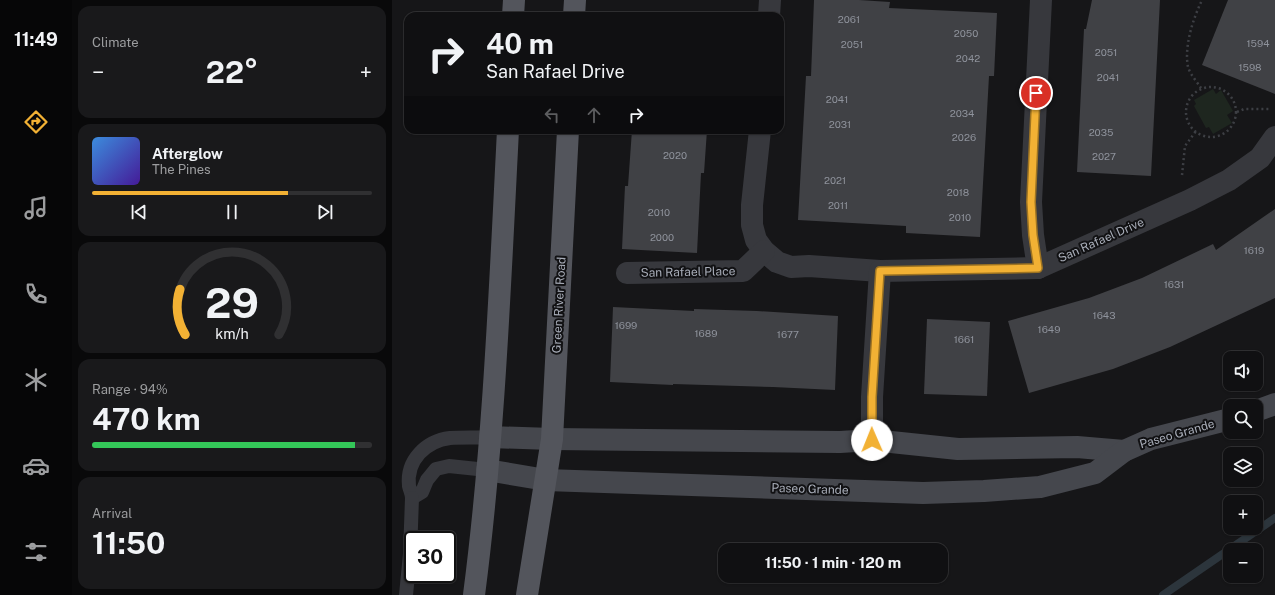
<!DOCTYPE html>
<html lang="en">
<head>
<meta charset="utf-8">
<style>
	:root { --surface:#101012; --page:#19191b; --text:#f1f3f6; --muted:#9c9d9f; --line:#303032; --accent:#f2b134 }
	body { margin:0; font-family:"Public Sans",sans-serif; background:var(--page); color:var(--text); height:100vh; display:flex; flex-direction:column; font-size:15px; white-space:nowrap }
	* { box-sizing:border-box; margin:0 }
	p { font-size:13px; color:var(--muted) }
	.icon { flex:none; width:22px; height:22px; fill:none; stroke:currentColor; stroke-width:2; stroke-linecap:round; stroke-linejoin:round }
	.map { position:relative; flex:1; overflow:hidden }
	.drawer { display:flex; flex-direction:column; gap:6px; padding:6px; background:#09090a; width:320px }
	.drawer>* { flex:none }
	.top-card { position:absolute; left:12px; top:12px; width:380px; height:122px; border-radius:12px; box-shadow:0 1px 3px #0004,0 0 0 1px var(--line); background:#101012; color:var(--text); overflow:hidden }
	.tools { position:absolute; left:831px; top:351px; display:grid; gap:8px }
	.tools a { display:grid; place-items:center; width:40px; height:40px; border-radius:8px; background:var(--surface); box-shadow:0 1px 3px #0004,0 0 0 1px var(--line); font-size:20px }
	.speed { position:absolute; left:12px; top:531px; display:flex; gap:8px; font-size:20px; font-weight:700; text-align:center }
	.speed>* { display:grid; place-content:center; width:52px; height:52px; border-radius:50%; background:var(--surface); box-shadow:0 1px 3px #0004,0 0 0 1px var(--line); line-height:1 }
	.speed .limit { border:2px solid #111; border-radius:6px; background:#fff; color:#111 }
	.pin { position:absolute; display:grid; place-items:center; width:34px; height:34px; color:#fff; margin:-17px; border:2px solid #fff; border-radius:50%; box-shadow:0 1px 4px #0007 }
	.me { position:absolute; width:44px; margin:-22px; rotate:359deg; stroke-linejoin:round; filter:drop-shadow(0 0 3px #0008) }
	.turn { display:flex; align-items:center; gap:14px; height:84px; padding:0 16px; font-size:18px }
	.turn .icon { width:52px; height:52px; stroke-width:2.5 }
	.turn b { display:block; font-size:28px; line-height:34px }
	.lanes { display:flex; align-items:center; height:38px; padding:0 16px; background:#0003; justify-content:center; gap:20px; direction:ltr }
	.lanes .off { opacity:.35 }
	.big { font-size:30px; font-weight:700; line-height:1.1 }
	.drawer .widget { flex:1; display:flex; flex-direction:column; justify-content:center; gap:6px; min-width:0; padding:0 14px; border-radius:12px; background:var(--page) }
	.drawer .dial { align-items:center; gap:0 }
	.dial svg { height:104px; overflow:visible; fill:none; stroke:var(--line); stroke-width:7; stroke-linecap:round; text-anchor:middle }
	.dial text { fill:var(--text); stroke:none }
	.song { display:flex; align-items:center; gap:12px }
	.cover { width:48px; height:48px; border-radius:6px; background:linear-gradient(135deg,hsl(210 70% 55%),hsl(260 70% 35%)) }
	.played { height:4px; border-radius:2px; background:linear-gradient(90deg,var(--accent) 70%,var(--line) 70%) }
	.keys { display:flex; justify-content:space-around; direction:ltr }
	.heat { display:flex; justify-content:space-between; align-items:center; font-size:22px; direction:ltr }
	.charge { height:6px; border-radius:3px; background:linear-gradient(90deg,#34c759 94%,var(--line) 0) }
	.trip { position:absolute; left:326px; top:543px; width:230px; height:40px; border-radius:12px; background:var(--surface); box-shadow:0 1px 3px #0004,0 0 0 1px var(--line); font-weight:700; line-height:40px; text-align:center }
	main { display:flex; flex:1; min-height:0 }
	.tab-bar { display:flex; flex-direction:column; width:72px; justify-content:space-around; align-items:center; background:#060607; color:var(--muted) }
	.tab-bar .icon { width:28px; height:28px }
	.tab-bar .on { color:var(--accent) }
	.tab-bar b { font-size:18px; color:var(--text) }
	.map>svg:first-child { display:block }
	.green { fill:#1e261f }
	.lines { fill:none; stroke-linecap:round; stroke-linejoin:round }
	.stream { stroke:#2c353c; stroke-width:8 }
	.building { fill:#404145 }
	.path { stroke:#3d3f44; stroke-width:2.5; stroke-dasharray:2 3; stroke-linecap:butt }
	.service { stroke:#37383d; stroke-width:14 }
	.minor { stroke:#37383d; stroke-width:22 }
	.secondary { stroke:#45474d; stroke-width:22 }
	.primary { stroke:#53555c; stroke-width:22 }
	.route-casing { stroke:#9d7322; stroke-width:10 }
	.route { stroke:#f2b134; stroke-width:7 }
	.labels { text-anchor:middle; stroke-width:4; stroke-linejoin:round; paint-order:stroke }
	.number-label { font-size:10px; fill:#8e929b }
	.street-label { font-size:12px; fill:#a8adb8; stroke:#111113 }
</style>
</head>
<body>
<main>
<nav class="tab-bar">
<b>11:49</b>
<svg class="icon on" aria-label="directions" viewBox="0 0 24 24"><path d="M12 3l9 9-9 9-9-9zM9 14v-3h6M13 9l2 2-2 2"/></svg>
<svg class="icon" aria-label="music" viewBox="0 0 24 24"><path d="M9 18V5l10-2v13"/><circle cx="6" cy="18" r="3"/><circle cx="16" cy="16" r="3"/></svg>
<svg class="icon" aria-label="phone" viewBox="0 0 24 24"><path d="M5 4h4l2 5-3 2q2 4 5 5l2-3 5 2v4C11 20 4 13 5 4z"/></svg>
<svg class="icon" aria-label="climate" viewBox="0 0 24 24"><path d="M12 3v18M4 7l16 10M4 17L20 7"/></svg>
<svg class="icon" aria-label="car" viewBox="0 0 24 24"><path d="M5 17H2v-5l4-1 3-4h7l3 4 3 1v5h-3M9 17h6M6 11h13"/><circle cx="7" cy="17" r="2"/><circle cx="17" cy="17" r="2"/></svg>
<svg class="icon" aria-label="filters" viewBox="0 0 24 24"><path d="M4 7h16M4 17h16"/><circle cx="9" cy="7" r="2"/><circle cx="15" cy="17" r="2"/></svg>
</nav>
<section class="drawer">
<div class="widget"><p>Climate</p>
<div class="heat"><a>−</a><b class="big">22°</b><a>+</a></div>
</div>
<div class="widget">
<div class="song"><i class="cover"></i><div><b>Afterglow</b><p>The Pines</p></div></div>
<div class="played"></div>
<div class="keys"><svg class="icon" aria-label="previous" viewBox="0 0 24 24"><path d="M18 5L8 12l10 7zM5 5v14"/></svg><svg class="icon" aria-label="pause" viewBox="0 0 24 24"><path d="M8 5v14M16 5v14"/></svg><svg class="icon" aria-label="next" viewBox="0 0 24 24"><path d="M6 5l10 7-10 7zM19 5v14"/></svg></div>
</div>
<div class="widget dial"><svg viewBox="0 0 100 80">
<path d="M14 69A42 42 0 1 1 86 69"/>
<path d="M14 69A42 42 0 0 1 10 34" stroke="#f2b134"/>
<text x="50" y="56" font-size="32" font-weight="700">29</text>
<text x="50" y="72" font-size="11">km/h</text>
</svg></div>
<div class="widget"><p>Range · 94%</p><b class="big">470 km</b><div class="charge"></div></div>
<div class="widget"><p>Arrival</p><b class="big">11:50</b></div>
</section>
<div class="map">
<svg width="883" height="595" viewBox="0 0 883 595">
	<rect width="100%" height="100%" fill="#161618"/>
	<path class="green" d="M821,89l3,5 5,-4 12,21 -6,4 5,8 -19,11 -4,-7 -3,1 -12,-22 2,-2 -2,-4z"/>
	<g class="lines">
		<path class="stream" d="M771,595l112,-77"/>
	</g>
	<g class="building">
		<path d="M422,0h45l31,2 -1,6 108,5 -3,63h-5l-9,161 -74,-4v-7l-108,-6 8,-144h5z"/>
		<path d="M700,0h68l-9,176 -74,-4 7,-143h2z"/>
		<path d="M836,0h47v94l-73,-29z"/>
		<path d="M240,130h75l-3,43h-3l-4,80 -75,-4 3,-63h3z"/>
		<path d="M883,209v89l-105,49 -57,22 -84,24 -21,-72 81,-23 53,-20 71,-34 3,6z"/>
		<path d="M221,307l81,4v-2l63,2 81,5 -3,74 -62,-3 -100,-3v1l-63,-3z"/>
		<path d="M535,319l63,3 -3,74 -63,-2z"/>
	</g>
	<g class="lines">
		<g class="path">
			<circle cx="819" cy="112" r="25"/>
			<path d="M809,88c-4,-6 -11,-14 -13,-21 -4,-21 5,-48 14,-67"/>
			<path d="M845,112l7,-3h27"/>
			<path d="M790,175l3,-29 11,-15"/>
		</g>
		<g class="service">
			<path d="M95,470l-38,-4 -13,3 -9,11 -5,12 -10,6c0,-4 -2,-8 -3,-12 -3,-26 17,-45 41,-48 13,-1 27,0 40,-1"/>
			<path d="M14,595l4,-41 2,-56"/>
		</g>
		<g class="minor">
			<path d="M377,16l1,-16"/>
			<path d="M368,130l-8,75v20l4,15 8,11 13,11 14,5 18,-1 71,5 158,-3 152,-68 39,-20 31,-22 15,-21"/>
			<path d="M646,268l-5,-33 -2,-33 10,-202"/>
			<path d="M235,273l116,-2 21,-20"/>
			<path d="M480,440v-43l8,-126"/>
		</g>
		<g class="secondary">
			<path d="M864,411l19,-7"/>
			<path d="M98,437l62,2 288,3 32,-2 86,9 119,-2 47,4"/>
			<path d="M95,470l59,10 377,13 61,-2 56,-4 55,-14 29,-22 27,-12 79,-20"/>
		</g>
		<g class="primary">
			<path d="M121,16l1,-16"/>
			<path d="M182,16l1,-16"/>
			<path d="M82,595c20,-154 26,-310 34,-465"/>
			<path d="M135,595l25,-156 16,-309"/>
		</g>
	</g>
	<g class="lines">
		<g class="route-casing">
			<path id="route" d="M480,440v-43l8,-126 158,-3 -5,-33 -2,-33 5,-109"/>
		</g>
		<use href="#route" class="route"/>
	</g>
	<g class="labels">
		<g class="number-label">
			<text x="457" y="23">2061</text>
			<text x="574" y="37">2050</text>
			<text x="866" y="47">1594</text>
			<text x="460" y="48">2051</text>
			<text x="714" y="56">2051</text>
			<text x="576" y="62">2042</text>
			<text x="858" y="71">1598</text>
			<text x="716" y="81">2041</text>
			<text x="445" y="103">2041</text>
			<text x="570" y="117">2034</text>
			<text x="448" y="128">2031</text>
			<text x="709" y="136">2035</text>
			<text x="572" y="141">2026</text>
			<text x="283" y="159">2020</text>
			<text x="712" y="160">2027</text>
			<text x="443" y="184">2021</text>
			<text x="566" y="196">2018</text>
			<text x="446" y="209">2011</text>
			<text x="267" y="216">2010</text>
			<text x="568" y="221">2010</text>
			<text x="270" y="241">2000</text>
			<text x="862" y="254">1619</text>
			<text x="782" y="288">1631</text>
			<text x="712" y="319">1643</text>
			<text x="234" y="329">1699</text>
			<text x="657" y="333">1649</text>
			<text x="314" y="337">1689</text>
			<text x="396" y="338">1677</text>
			<text x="572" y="343">1661</text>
		</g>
		<g class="street-label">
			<text transform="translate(709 240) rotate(-24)" y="4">San Rafael Drive</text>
			<text transform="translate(296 272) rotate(-1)" y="4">San Rafael Place</text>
			<text transform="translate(167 305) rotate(-87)" y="4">Green River Road</text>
			<text transform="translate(785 434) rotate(-16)" y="4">Paseo Grande</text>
			<text transform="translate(418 489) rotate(2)" y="4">Paseo Grande</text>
		</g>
	</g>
</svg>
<div class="tools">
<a><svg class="icon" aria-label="sound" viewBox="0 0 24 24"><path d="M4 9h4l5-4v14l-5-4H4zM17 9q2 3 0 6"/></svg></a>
<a><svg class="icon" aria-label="search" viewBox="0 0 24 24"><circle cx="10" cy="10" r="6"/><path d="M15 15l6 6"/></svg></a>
<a><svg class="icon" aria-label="layers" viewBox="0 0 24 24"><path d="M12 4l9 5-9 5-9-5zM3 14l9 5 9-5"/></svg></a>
<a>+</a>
<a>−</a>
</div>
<div class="speed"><div class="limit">30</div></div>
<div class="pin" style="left:644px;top:93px;background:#d93025"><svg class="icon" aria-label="arrive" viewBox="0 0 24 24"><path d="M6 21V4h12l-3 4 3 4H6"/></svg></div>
<svg class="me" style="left:480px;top:440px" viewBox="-20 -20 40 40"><circle r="19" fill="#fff"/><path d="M0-13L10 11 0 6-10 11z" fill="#f2b134"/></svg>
<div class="trip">11:50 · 1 min · 120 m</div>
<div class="top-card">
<div class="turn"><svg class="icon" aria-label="right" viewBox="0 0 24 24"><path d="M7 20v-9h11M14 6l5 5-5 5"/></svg><div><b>40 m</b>San Rafael Drive</div></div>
<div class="lanes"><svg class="icon off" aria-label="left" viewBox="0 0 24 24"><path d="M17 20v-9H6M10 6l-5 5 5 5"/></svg><svg class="icon off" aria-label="ahead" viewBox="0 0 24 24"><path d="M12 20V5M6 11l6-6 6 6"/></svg><svg class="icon" aria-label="right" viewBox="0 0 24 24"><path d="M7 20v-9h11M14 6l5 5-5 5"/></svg></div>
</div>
</div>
</main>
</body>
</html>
